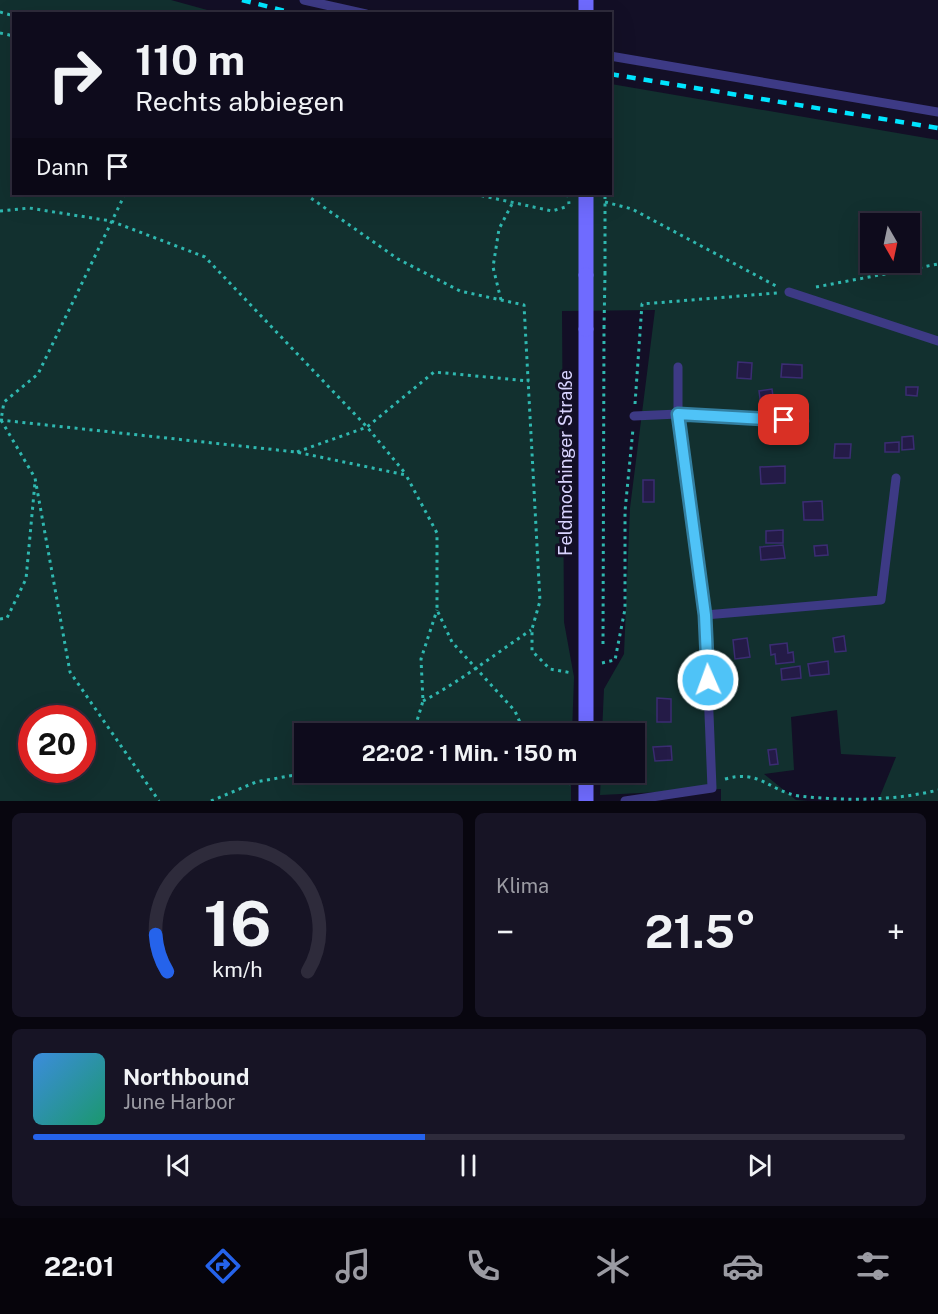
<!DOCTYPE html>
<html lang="de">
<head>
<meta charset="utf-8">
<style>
	:root { --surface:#0e0b1c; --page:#171425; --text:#f1f3f6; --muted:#9b9ba3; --line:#2e2b3b; --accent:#2563eb }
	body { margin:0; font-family:"Public Sans",sans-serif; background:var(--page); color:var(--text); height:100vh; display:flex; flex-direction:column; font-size:22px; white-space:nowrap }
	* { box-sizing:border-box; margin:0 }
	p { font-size:20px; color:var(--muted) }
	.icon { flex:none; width:33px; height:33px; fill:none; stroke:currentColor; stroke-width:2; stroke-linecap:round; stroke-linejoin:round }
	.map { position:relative; height:801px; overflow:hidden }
	.drawer { display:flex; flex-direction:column; gap:12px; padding:12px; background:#08060f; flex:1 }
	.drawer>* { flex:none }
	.banner { position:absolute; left:12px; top:12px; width:600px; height:183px; border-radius:0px; box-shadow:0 6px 24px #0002,0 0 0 2px var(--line); background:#0e0b1c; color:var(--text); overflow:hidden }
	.needle { width:39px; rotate:171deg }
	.tools { position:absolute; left:860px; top:213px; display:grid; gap:12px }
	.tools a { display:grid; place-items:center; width:60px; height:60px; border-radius:0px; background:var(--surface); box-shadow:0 6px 24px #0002,0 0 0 2px var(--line); font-size:30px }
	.speed { position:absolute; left:18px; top:705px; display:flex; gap:12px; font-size:30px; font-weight:700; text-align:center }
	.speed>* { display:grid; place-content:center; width:78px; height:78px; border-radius:50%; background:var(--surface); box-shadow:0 6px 24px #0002,0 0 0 2px var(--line); line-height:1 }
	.speed .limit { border:9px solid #d22; background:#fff; color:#111 }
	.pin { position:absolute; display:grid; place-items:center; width:51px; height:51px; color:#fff; margin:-26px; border-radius:12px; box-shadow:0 3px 9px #0006 }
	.me { position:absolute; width:66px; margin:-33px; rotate:358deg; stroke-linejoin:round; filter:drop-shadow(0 0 4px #0008) }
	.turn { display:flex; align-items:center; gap:21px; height:126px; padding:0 24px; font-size:27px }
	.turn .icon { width:78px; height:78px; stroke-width:2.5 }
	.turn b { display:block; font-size:42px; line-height:51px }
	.then { display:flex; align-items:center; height:57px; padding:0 24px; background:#0003; gap:12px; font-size:22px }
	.big { font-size:45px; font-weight:700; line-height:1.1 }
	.drawer .card { flex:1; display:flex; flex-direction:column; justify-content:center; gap:9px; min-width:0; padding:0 21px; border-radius:9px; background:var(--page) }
	.drawer .dial { align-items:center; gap:0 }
	.dial svg { height:156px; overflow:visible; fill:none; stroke:var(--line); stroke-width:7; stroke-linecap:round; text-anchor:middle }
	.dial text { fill:var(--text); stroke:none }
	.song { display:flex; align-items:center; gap:18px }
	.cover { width:72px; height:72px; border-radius:9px; background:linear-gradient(135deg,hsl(210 70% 55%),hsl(160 70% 35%)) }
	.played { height:6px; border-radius:3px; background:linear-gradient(90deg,var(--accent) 45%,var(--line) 45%) }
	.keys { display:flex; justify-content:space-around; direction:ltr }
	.heat { display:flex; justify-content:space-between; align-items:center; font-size:33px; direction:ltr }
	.drawer .tiles { flex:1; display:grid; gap:12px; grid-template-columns:1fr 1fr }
	.card:last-child { grid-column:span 2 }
	.trip { position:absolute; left:294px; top:723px; width:351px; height:60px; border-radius:0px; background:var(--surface); box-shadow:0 6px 24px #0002,0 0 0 2px var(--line); font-weight:700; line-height:60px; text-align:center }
	.menu { display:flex; height:96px; justify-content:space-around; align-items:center; background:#06040b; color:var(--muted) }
	.menu .icon { width:42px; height:42px }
	.menu .active { color:var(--accent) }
	.menu b { font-size:27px; color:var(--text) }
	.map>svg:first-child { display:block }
	.green { fill:#12302f; fill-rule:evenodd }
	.building { fill:#241b47; stroke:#3b2d73; stroke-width:1.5 }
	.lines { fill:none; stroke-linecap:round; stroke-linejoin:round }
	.path { stroke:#2fb8b0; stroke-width:3; stroke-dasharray:3 4.5; stroke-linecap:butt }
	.lane { stroke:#3d3a85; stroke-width:9 }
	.secondary { stroke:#6f6bff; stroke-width:15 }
	.rail { stroke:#00e5ff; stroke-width:4.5; stroke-dasharray:9 8; stroke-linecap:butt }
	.path-bridge { stroke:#2fb8b0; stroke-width:3; stroke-dasharray:3 4.5; stroke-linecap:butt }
	.secondary-bridge { stroke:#6f6bff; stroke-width:15 }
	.route-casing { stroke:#337fa1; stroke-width:15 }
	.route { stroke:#4fc3f7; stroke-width:10 }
	.labels { text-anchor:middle; stroke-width:6; stroke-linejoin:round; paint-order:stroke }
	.street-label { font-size:18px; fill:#d9d4ff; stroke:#130f26 }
</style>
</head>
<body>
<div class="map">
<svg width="938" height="801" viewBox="0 0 938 801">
	<rect width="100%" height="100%" fill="#130f26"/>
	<path class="green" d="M0,0h171l47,13 -204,1v180h596l1,-110 327,56v661h-60l18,-44 -55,-3 -4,-44 -46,7 3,53 -30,4 32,26 12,1h-87v-12l-121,6 1,-22 33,-1v-38l-32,-1 2,-44 20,-35 6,-146 25,-198 -93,1 2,311 10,55 -2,56 -268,1v38l267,1v28h-571zM870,224h39v38h-39zM32,718h50v52h-50z"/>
	<g class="building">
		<path d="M738,362l14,1 -1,16 -14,-1z"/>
		<path d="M782,364l20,1v13l-21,-1z"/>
		<path d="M906,387h12l-1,9 -11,-1z"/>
		<path d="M772,389l2,15 -13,2 -2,-15z"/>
		<path d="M913,436l1,13 -12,1v-13z"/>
		<path d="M899,442v10h-14v-9z"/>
		<path d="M835,444h16l-1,14h-16z"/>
		<path d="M785,466v17l-24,1 -1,-17z"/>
		<rect x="643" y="480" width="11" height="22"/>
		<path d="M822,501l1,19h-19l-1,-18z"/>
		<path d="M783,530v13h-17v-12z"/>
		<path d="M783,545l2,13 -24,2 -1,-13z"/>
		<path d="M827,545l1,10 -13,1 -1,-10z"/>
		<path d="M844,636l2,15 -11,1 -2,-14z"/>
		<path d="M747,638l3,19 -15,2 -2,-19z"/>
		<path d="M787,643l1,10 5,-1 1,10 -18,2 -1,-10 -4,1 -1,-10z"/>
		<path d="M828,661l1,13 -19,2 -2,-12z"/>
		<path d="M800,666l1,12 -19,2 -1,-11z"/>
		<path d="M657,698l14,1v23h-14z"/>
		<path d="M671,746l1,14 -17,1 -2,-14z"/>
		<path d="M776,749l2,15 -8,1 -2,-15z"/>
	</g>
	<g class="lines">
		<g class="path">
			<path d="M0,12l14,4"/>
			<path d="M0,33l14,3"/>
			<path d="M125,194l-87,180 -34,28 -3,18 34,58 35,194 89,129"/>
			<path d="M305,194l93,65 62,32 64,14 16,296 -8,28v22l18,18 22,4"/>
			<path d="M474,194l78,17 17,-5"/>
			<path d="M568,194l1,10"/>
			<path d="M605,202l27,7 146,78"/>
			<path d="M0,211l29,-3 82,13 94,36 162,170 38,46"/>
			<path d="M605,274v-80"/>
			<path d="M816,287l122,-23"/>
			<path d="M501,300l-8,-33 6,-38 14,-27"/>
			<path d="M635,404l7,-100 135,-11"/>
			<path d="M0,420l296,32 110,23 31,58v77l15,32 63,69 10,23"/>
			<path d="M297,452l70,-25 67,-55 95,9"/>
			<path d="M0,619l7,-1 19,-39 9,-97"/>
			<path d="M603,644l1,-316"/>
			<path d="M602,663l13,-3 10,-51v-98l8,-82"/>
			<path d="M423,701c38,-20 72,-47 108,-71"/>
			<path d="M413,734l10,-33 -2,-42 16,-49"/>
			<path d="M319,772l49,7 10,-7"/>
			<path d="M548,772l22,12"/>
			<path d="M725,779c35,-10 44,12 74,17 45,5 95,5 139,-6"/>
			<path d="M211,801l45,-19 55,-10"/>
		</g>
		<g class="lane">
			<path d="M304,0l62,14"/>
			<path d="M610,56l328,56"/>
			<path d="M789,292l149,49"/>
			<path d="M678,367v47l27,201"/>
			<path d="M634,416l44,-2 127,7"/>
			<path d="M625,801l87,-13 -7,-173 176,-15 15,-122"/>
		</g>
		<g class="secondary">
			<path d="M586,14v-14"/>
			<path d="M586,194v81"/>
			<path d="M586,734v-405"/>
			<path d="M586,772v29"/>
		</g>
		<g class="rail">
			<path d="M242,0l55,14"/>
			<path d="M610,74l328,54"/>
		</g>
		<path class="path-bridge" d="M604,328l1,-54"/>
		<path class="secondary-bridge" d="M586,275v54"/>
	</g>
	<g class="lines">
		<g class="route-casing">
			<path id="route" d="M708,680l-3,-65 -27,-201 106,6"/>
		</g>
		<use href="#route" class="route"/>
	</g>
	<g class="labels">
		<g class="street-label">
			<text transform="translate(566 463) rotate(-90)" y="6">Feldmochinger Straße</text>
		</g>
	</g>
</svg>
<div class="tools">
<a><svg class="needle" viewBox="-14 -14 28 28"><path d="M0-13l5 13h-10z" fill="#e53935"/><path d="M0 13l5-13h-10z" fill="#9b9ba3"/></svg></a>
</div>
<div class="speed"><div class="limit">20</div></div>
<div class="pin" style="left:784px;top:420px;background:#d93025"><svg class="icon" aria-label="arrive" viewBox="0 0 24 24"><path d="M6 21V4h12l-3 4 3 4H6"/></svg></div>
<svg class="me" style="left:708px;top:680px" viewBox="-20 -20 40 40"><circle r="17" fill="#4fc3f7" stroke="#fff" stroke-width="3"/><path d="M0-11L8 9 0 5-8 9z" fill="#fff"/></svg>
<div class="trip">22:02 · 1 Min. · 150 m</div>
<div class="banner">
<div class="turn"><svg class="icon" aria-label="right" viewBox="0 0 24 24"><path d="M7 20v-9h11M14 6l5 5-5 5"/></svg><div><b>110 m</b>Rechts abbiegen</div></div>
<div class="then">Dann<svg class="icon" aria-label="arrive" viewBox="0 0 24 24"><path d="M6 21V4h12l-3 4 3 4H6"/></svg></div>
</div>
</div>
<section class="drawer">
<div class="tiles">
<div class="card dial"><svg viewBox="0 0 100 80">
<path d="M14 69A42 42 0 1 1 86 69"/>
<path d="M14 69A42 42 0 0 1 8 50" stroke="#2563eb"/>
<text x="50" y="56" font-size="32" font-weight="700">16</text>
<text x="50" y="72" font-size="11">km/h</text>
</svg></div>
<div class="card"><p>Klima</p>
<div class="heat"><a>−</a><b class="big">21.5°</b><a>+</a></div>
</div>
<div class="card">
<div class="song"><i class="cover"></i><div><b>Northbound</b><p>June Harbor</p></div></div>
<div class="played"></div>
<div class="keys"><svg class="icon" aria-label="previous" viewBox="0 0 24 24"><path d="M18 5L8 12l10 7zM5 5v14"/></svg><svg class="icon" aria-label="pause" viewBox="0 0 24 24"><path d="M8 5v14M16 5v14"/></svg><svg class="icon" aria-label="next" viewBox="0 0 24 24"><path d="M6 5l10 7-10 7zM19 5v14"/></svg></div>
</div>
</div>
</section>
<nav class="menu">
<b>22:01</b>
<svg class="icon active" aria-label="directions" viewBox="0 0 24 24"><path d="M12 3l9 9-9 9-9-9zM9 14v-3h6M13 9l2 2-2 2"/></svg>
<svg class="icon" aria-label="music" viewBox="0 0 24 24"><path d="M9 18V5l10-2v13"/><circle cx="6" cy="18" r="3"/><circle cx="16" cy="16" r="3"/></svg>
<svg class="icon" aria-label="phone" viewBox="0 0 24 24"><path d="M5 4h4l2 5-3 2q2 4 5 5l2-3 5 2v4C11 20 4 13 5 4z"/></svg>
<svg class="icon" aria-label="climate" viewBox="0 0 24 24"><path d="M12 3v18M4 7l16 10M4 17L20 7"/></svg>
<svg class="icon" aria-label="car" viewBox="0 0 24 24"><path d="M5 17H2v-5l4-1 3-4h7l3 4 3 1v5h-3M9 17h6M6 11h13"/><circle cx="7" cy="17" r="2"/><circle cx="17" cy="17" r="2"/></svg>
<svg class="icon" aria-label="filters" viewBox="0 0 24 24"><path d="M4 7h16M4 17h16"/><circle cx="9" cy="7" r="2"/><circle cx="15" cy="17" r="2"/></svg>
</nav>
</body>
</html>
